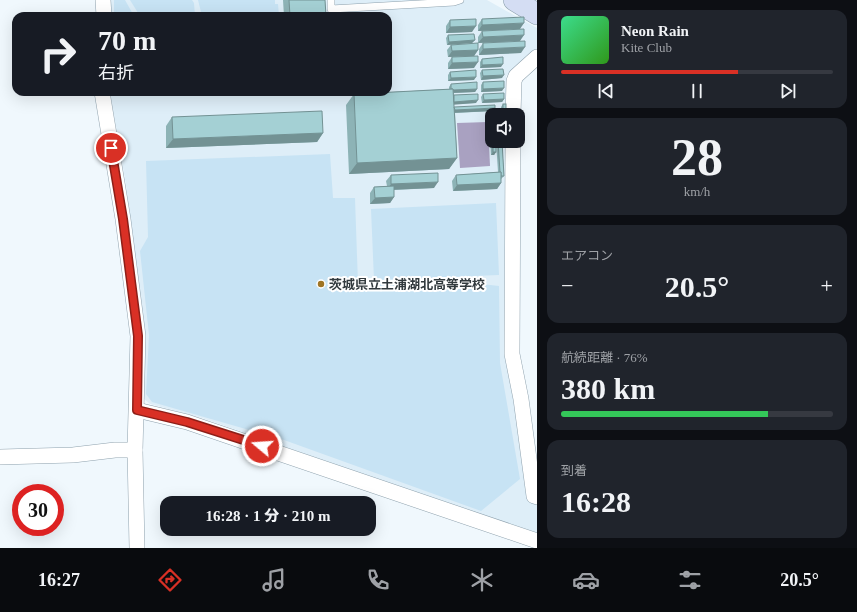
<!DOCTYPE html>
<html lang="ja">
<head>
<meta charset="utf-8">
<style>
	:root { --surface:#171b24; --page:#20242c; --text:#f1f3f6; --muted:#9ea1a6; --line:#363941; --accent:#d93025 }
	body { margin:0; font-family:"Times New Roman","Noto Sans JP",serif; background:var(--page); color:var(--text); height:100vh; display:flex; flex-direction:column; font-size:15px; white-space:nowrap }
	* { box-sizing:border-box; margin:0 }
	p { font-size:13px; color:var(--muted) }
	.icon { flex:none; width:22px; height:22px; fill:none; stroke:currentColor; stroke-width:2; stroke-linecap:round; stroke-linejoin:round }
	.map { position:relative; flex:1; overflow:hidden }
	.sheet { display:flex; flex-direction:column; gap:10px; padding:10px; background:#0d0f14; width:320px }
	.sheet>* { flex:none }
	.top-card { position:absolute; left:12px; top:12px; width:380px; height:84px; border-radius:12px; box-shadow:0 4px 16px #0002; background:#171b24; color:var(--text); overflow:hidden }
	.tools { position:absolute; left:485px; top:108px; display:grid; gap:8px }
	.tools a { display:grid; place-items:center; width:40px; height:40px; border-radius:8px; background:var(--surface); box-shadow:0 4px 16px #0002; font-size:20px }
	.speed { position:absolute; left:12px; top:484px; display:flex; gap:8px; font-size:20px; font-weight:700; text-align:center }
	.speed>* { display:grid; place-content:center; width:52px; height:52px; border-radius:50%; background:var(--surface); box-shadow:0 4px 16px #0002; line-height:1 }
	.speed .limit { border:6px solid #d22; background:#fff; color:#111 }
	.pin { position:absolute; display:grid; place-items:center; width:34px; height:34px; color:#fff; margin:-17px; border:2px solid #fff; border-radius:50%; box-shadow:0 1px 4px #0007 }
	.me { position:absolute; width:44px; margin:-22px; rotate:288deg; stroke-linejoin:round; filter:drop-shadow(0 0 3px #0008) }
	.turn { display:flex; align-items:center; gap:14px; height:84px; padding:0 20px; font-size:18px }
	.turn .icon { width:52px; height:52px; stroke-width:2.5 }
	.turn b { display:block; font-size:28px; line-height:34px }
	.big { font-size:30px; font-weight:800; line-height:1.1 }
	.sheet .card { flex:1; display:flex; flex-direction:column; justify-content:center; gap:6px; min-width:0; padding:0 14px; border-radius:12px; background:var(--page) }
	.sheet .dial { align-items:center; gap:0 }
	.dial b { font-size:52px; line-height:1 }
	.song { display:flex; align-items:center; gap:12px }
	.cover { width:48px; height:48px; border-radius:6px; background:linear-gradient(135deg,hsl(150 70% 55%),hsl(110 70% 35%)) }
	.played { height:4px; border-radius:2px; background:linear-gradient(90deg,var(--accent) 65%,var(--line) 65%) }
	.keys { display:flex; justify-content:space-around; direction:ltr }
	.heat { display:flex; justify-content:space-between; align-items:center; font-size:22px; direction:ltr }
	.charge { height:6px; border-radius:3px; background:linear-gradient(90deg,#34c759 76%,var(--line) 0) }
	.trip { position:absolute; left:160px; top:496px; width:216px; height:40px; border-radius:12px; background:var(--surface); box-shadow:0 4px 16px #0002; font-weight:800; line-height:40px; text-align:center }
	.menu { display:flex; height:64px; justify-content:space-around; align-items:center; background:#090b0e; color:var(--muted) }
	.menu .icon { width:28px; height:28px }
	.menu .current { color:var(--accent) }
	.menu b { font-size:18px; color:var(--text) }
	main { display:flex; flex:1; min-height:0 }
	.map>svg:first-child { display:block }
	.built { fill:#deeef8 }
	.green { fill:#c7e3f4 }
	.water { fill:#a9a1c1 }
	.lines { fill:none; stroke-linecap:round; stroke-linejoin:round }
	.lane-casing { stroke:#8fa2ae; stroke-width:8 }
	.street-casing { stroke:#8fa2ae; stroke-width:16 }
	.secondary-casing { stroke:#8fa2ae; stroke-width:22 }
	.lane { stroke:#fff; stroke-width:7 }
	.street { stroke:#fff; stroke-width:15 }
	.secondary { stroke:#d4ddf3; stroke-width:21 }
	.wall { fill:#8db3b6 }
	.shaded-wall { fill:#739294 }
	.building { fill:#a4d0d4; stroke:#739294 }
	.route-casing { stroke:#8d1f18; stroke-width:10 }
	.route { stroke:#d93025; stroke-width:7 }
	.poi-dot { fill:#9f7524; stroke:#fff; stroke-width:1.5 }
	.labels { text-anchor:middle; stroke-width:4; stroke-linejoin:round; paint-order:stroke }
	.poi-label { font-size:13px; font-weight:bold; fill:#323a3e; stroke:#fff; text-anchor:start }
</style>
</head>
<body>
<main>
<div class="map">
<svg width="537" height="548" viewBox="0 0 537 548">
	<rect width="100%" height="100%" fill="#f0f8fd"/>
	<path class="built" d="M110,0h377l50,28v21l-31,27v39h-14v26h13l-1,213 4,15 18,106 2,25 9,5v30l-335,-117 -52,-14 -7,-6 1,-66 -18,-147 -16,-93h278v-76h-277z"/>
	<g class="green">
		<path d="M114,0h11l9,16h-20z"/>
		<path d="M130,0h62l2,3 1,13h-55z"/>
		<path d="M198,0h77v4h3l1,12h-77z"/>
		<path d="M330,154l3,44h22l3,86 89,-4 52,6 1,77 20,116 -39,32 -197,-71 -132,-38 -6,-8 3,-59 -9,-84 8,-14 -2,-76z"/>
		<path d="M496,203l3,72 -125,5 -3,-71z"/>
	</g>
	<path class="water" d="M488,122l2,44 -30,2 -3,-45z"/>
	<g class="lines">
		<g class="lane-casing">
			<path id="lane" d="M331,0v9l123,-7 6,-2"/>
		</g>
		<g class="street-casing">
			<g id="street">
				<path d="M103,0l1,16"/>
				<path d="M102,92l21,127 15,117 -3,114 2,98"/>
				<path d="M513,115l1,-34 2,-5 21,-19"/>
				<path d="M513,141l-1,213 9,45 13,97 3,1"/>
				<path d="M137,410l50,12 350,119"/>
				<path d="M0,457l73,-2 42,-5h20"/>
			</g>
		</g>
		<g class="secondary-casing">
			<path id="secondary" d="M514,0l23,14"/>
		</g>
		<use href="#lane" class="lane"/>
		<use href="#street" class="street"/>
		<use href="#secondary" class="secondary"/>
	</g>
	<g class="wall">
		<path d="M283,0h42l1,16h-42z"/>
		<path d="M482,19l38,10 -42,2v-6z"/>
		<path d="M450,20l22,12 -26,1v-7z"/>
		<path d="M482,31l38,10 -42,2v-6z"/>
		<path d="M448,35l27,5 -3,3 -25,2 -1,-7z"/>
		<path d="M483,43l38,10 -42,2v-6z"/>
		<path d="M451,45l27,5 -4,6 -26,1 -1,-7z"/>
		<path d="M452,57l22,11 -26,1v-6z"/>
		<path d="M482,59l19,8 -21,1v-6z"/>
		<path d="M482,70l20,8 -21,2 -1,-7z"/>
		<path d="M450,72l24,8 -26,1v-6z"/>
		<path d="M483,82l19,9 -21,1v-7z"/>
		<path d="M451,84l26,5 -2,3 -21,1v2l22,8 -22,1v3l39,4 -38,2 2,45 -8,11 -100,5 -3,-69 8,-11 95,-5v-2z"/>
		<path d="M483,94l21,5 -2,3 -20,1 -1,-6z"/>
		<path d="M503,104l3,11h-5v-8z"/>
		<path d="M496,109l4,6h-6v-3z"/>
		<path d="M172,117l151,16 -6,9 -151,6v-22z"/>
		<path d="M492,131v10h4v11l-2,3h-3l-1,-22z"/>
		<path d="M496,141h6l2,35 -3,3v4l-4,6 -44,2 -1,-10 4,-6 42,-3z"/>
		<path d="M391,175l43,13 -40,2v7l-4,6 -20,1v-11l4,-6 13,-1 -1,-5z"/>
	</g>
	<g class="shaded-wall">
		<path d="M524,23l-4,6 -42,2 4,-6z"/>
		<path d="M476,26l-4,6 -26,1 4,-6z"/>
		<path d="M524,35l-4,6 -42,2 5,-6z"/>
		<path d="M475,40l-3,3 -25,2 2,-3z"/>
		<path d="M525,47l-4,6 -42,2 4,-6z"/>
		<path d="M478,50l-4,6 -26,1 4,-6z"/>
		<path d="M478,62l-4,6 -26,1 4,-6z"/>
		<path d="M503,64l-2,3 -21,1 2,-3z"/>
		<path d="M504,75l-2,3 -21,2 2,-4z"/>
		<path d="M476,77l-2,3 -26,1 3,-3z"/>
		<path d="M504,88l-2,3 -21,1 2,-3z"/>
		<path d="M477,89l-2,3 -26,1 2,-3z"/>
		<path d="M504,99l-2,3 -20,1 2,-3z"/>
		<path d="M478,100l-2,3 -26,2 2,-3z"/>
		<path d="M495,108l-2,3 -44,2 3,-3z"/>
		<path d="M323,133l-6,9 -151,6 7,-9z"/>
		<path d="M493,152h3l-2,3h-3z"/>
		<path d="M457,158l-8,11 -100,5 8,-11z"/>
		<path d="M438,182l-4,6 -47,2 4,-6z"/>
		<path d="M501,183l-4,6 -44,2 4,-6z"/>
		<path d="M394,197l-4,6 -20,1 5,-6z"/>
	</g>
	<g class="building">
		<path d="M289,0h36l1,16h-36z"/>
		<path d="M524,17v6l-42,2v-6z"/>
		<path d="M476,19v7l-26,1v-7z"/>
		<path d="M524,29v6l-41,2 -1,-6z"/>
		<path d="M474,34l1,6 -26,2 -1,-7z"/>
		<path d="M525,41v6l-42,2v-6z"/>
		<path d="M478,43v7l-26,1 -1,-6z"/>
		<path d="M478,56v6l-26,1v-6z"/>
		<path d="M503,57v7l-21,1v-6z"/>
		<path d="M503,69l1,6 -21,1 -1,-6z"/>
		<path d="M476,70v7l-25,1 -1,-6z"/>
		<path d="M504,81v7l-21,1v-7z"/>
		<path d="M477,82v7l-24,1v-1h-2v-5z"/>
		<path d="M453,89l4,69 -100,5 -3,-69z"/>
		<path d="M504,93v6l-20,1 -1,-6z"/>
		<path d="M478,94v6l-24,2v-7z"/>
		<rect x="503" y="104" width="3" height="11"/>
		<path d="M495,105v3l-40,2 -1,-3z"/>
		<rect x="496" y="109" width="4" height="6"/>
		<path d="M322,111l1,22 -150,6 -1,-22z"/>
		<rect x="493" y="141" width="3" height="11"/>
		<path d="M498,141h4l2,35h-3v-4h-1z"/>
		<path d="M501,172v11l-44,2 -1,-10z"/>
		<path d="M438,173v9l-47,2v-9z"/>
		<path d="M394,186v11l-19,1 -1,-11z"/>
	</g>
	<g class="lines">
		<g class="route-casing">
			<path id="route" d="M111,148l12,71 15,117 -1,74 50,12 75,24"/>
		</g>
		<use href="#route" class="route"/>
	</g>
	<circle class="poi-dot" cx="321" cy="284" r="4"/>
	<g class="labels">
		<g class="poi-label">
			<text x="329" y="289">茨城県立土浦湖北高等学校</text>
		</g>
	</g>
</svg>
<div class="tools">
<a><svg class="icon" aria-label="sound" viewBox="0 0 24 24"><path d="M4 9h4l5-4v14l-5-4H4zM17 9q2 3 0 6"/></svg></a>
</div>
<div class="speed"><div class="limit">30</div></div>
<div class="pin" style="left:111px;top:148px;background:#d93025"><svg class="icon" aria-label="arrive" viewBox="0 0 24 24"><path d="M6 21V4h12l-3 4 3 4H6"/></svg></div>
<svg class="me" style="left:262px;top:446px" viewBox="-20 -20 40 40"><circle r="17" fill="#d93025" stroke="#fff" stroke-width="3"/><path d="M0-11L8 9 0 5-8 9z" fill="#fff"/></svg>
<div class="trip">16:28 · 1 分 · 210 m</div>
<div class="top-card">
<div class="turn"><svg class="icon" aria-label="right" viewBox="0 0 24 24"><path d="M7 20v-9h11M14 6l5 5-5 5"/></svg><div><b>70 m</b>右折</div></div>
</div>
</div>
<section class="sheet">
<div class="card">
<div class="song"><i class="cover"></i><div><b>Neon Rain</b><p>Kite Club</p></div></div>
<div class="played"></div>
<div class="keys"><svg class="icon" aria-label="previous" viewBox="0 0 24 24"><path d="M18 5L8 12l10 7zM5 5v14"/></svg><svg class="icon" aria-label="pause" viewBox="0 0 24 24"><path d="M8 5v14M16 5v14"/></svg><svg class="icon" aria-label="next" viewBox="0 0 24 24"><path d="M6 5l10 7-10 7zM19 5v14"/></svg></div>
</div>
<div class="card dial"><b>28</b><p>km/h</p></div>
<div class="card"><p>エアコン</p>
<div class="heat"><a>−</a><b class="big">20.5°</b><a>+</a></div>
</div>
<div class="card"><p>航続距離 · 76%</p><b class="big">380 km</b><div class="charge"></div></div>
<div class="card"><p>到着</p><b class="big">16:28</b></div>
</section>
</main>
<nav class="menu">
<b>16:27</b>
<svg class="icon current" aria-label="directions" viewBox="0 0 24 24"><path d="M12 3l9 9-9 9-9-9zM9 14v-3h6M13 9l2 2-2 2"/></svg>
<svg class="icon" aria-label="music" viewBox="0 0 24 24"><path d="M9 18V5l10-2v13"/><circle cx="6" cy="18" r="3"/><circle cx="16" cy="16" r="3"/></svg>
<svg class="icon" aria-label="phone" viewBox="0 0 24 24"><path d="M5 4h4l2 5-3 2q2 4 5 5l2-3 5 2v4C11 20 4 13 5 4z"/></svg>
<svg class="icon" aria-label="climate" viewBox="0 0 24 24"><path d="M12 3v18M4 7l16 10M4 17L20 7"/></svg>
<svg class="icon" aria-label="car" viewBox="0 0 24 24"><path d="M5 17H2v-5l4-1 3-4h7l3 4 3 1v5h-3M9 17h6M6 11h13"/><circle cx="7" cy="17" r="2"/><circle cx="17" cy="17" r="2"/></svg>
<svg class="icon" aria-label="filters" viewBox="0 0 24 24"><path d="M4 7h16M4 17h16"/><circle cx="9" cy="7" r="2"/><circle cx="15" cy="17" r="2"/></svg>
<b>20.5°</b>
</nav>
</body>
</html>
